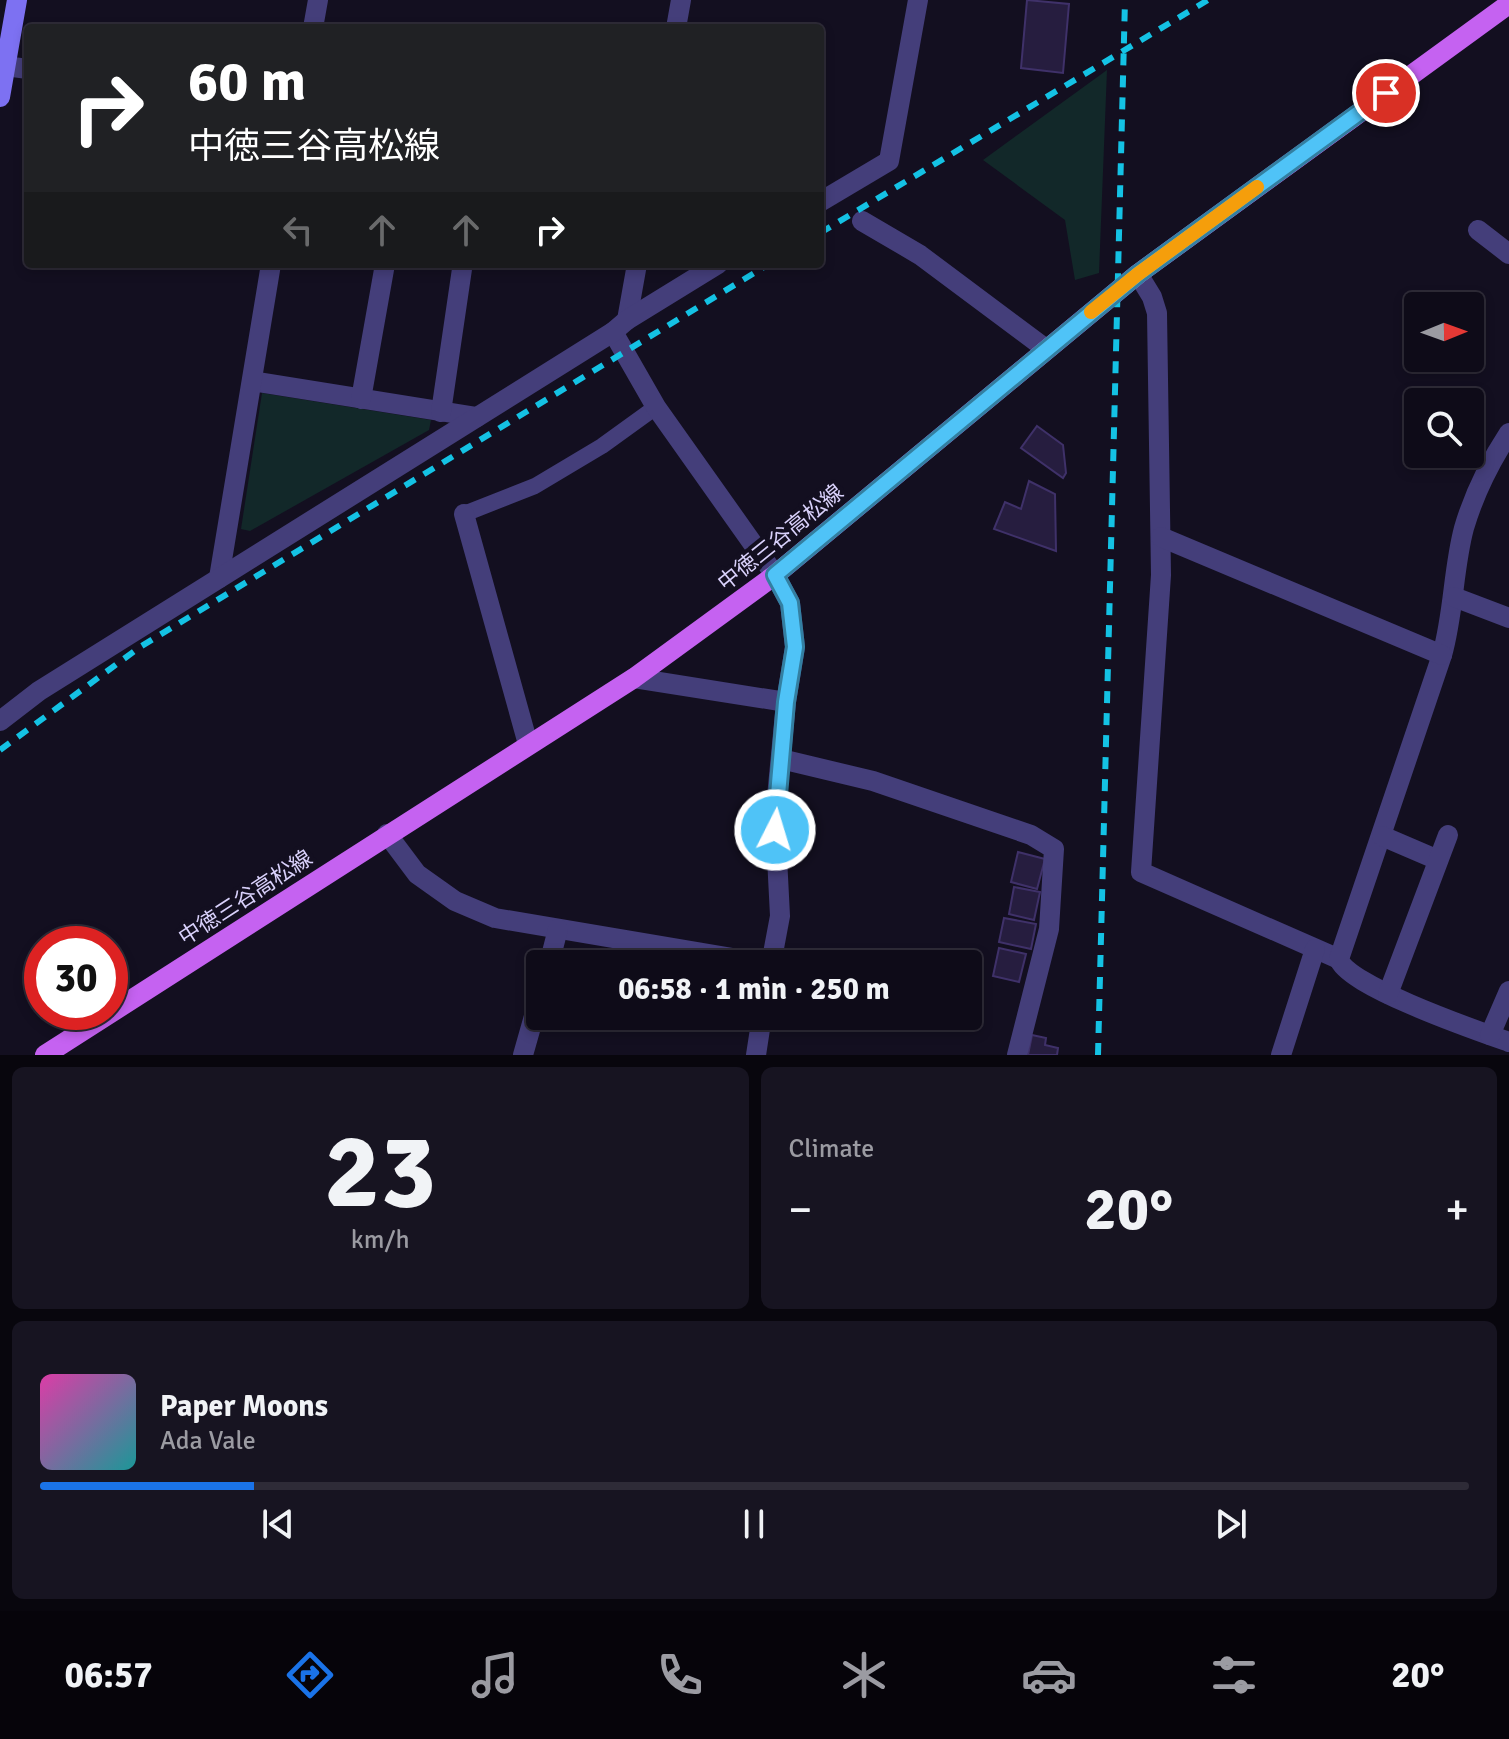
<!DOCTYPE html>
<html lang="en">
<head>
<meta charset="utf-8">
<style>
	:root { --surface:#0e0b18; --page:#171421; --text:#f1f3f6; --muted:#9b9ba2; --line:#2e2b37; --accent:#1a73e8 }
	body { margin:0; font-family:Signika,"Noto Sans JP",sans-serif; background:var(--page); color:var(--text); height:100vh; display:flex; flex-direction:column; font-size:30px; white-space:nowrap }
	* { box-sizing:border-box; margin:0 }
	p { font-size:26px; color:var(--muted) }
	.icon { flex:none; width:44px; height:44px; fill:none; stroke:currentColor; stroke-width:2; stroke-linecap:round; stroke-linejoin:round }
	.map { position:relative; height:1055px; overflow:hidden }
	.panel { display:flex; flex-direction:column; gap:12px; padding:12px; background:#08060d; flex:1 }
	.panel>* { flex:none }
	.hud { position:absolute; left:24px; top:24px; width:800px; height:244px; border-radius:8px; box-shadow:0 4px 12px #0003,0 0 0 2px var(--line); background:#202124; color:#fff; overflow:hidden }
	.needle { width:52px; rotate:89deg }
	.controls { position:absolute; left:1404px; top:292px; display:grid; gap:16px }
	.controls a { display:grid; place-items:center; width:80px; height:80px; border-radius:8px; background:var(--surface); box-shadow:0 4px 12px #0003,0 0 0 2px var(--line); font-size:40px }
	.speed { position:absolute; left:24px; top:926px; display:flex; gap:16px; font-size:40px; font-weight:700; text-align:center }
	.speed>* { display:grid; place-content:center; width:104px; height:104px; border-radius:50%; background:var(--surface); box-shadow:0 4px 12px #0003,0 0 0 2px var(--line); line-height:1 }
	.speed .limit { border:12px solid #d22; background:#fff; color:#111 }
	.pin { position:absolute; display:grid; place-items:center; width:68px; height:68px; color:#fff; margin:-34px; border:4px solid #fff; border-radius:50%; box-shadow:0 2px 8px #0007 }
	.me { position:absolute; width:88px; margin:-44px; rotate:5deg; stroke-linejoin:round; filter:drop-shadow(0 0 6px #0008) }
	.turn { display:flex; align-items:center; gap:28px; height:168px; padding:0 32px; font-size:36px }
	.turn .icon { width:104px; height:104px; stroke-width:2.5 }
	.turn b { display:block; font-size:56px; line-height:68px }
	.lanes { display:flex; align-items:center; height:76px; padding:0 32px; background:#0003; justify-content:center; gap:40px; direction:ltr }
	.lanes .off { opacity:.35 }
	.big { font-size:60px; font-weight:800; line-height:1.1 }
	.panel .widget { flex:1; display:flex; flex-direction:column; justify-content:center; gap:12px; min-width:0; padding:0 28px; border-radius:12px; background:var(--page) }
	.panel .dial { align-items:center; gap:0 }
	.dial b { font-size:104px; line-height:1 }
	.song { display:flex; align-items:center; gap:24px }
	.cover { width:96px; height:96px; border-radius:12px; background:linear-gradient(135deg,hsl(320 70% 55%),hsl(180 70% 35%)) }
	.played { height:8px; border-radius:4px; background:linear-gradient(90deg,var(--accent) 15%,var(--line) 15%) }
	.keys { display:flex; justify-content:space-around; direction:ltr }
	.heat { display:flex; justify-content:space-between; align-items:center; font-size:44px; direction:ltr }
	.panel .tiles { flex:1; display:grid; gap:12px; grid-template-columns:1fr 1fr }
	.widget:last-child { grid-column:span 2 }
	.trip { position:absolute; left:526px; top:950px; width:456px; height:80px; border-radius:8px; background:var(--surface); box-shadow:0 4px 12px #0003,0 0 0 2px var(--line); font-weight:800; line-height:80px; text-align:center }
	.tab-bar { display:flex; height:128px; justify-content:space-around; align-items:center; background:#06040a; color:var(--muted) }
	.tab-bar .icon { width:56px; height:56px }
	.tab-bar .current { color:var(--accent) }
	.tab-bar b { font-size:36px; color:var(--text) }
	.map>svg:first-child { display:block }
	.green { fill:#122829 }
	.building { fill:#261d3f; stroke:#3f3169; stroke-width:2 }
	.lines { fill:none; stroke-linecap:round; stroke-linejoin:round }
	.lane { stroke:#443e7a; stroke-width:16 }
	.street { stroke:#443e7a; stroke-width:20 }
	.secondary { stroke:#7d71f2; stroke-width:20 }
	.primary { stroke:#c562f1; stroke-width:20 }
	.rail { stroke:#14c2e4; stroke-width:6; stroke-dasharray:12 10; stroke-linecap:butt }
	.route-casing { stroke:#337fa1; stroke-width:20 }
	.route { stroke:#4fc3f7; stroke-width:14 }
	.slow { stroke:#f59e0b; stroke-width:14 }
	.labels { text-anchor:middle; stroke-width:8; stroke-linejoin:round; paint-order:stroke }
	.street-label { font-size:22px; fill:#d9d1fb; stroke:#130f20 }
</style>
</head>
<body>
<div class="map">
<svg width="1509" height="1055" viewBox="0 0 1509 1055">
	<rect width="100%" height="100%" fill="#130f20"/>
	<g class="green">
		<path d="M1107,70l-8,203 -24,7 -10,-60 -82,-60z"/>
		<path d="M262,393l169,27 -2,10 -179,101 -9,-2z"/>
	</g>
	<g class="building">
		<path d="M1027,0l42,4 -6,69 -42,-5z"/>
		<path d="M1037,426l26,19 3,28 -3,5 -42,-30z"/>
		<path d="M1029,481l26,13 1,57 -62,-22 11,-27 16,7z"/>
		<path d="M1018,852l27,7 -8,30 -26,-7z"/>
		<path d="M1014,887l26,5 -6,28 -25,-6z"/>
		<path d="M1004,918l32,6 -5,25 -32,-7z"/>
		<path d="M999,948l27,6 -7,28 -26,-6z"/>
		<path d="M1032,1035l14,3 -1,7 13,3 -1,7h-29z"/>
	</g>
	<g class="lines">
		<path class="lane" d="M464,514l71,-28 67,-40 54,-39"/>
		<g class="street">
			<path d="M313,28l5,-28"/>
			<path d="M676,28l5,-28"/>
			<path d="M5,66l23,3"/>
			<path d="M820,202l69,-41 29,-161"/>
			<path d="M862,221l58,34 126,94"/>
			<path d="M1478,230l31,24"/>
			<path d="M1138,274l14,23 5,16 4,262 -20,297 198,87"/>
			<path d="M627,320l10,-56"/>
			<path d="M613,332l43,75 119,168 15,28 5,44 -9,55 -11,116 5,98 -9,48"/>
			<path d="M252,381l225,36"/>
			<path d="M361,399l24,-135"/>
			<path d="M441,412l21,-143"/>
			<path d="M1509,433c-19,29 -35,61 -45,95 -11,41 -10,85 -22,127l-103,304c8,27 139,72 170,83"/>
			<path d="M464,514l64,230"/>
			<path d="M1161,537l281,118"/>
			<path d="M219,578l52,-314"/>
			<path d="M1454,597l55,21"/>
			<path d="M634,678l152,24"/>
			<path d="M0,721l39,-30 574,-359 14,-12 91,-56"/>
			<path d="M781,759l92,22 158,54 23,14 -5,80 -32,126"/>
			<path d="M387,834l30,40 38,27 40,17 272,46"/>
			<path d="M1382,836l56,24"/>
			<path d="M549,964l9,-35"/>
			<path d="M1388,994l60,-159"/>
			<path d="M1490,1035l19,-44"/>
			<path d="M523,1055l17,-60"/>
			<path d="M756,1055l6,-39"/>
			<path d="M1281,1055l34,-106"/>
		</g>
		<path class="secondary" d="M0,97l17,-97"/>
		<path class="primary" d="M45,1055l589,-377 141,-103 363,-301 371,-270"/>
		<g class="rail">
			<path d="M820,233l388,-233"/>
			<path d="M0,750l140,-103 629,-383"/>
			<path d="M1098,1055l27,-1055"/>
		</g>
	</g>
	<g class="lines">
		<g class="route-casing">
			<path id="route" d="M775,830l11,-128 9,-55 -5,-44 -15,-28 363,-301 248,-181"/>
		</g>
		<use href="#route" class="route"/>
		<path class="slow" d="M1091,312l47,-38 119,-87"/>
	</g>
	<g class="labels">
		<g class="street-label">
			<text transform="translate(780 537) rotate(-39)" y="8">中徳三谷高松線</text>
			<text transform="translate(245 897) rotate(-33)" y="8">中徳三谷高松線</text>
		</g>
	</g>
</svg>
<div class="controls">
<a><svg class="needle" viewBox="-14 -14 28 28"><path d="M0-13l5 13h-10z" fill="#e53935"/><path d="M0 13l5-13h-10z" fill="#9b9ba2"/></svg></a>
<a><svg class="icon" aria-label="search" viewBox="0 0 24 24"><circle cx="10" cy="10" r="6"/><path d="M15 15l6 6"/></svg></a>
</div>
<div class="speed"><div class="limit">30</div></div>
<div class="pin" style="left:1386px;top:93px;background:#d93025"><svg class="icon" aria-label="arrive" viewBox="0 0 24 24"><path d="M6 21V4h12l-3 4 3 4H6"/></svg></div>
<svg class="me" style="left:775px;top:830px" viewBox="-20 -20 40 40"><circle r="17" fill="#4fc3f7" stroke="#fff" stroke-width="3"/><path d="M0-11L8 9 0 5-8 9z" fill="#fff"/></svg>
<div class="trip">06:58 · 1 min · 250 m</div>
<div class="hud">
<div class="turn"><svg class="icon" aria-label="right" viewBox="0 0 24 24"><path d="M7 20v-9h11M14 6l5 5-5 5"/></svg><div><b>60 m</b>中徳三谷高松線</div></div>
<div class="lanes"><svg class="icon off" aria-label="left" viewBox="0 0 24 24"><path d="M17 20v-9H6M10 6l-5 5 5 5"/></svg><svg class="icon off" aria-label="ahead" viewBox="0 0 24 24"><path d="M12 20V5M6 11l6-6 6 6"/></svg><svg class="icon off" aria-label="ahead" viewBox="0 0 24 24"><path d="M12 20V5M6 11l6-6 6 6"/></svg><svg class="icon" aria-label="right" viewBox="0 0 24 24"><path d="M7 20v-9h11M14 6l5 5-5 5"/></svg></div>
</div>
</div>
<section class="panel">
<div class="tiles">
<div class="widget dial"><b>23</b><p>km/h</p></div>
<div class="widget"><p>Climate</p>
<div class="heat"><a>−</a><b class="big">20°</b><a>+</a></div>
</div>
<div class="widget">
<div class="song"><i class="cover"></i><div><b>Paper Moons</b><p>Ada Vale</p></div></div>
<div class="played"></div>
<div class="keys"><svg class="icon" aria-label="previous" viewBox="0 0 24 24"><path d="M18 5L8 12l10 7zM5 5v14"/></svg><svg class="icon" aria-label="pause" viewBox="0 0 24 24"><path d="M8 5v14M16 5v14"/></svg><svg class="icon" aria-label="next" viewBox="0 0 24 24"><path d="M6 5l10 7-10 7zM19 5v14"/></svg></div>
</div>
</div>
</section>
<nav class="tab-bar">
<b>06:57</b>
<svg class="icon current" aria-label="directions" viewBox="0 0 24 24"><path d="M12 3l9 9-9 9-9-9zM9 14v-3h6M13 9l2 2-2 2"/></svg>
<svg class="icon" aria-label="music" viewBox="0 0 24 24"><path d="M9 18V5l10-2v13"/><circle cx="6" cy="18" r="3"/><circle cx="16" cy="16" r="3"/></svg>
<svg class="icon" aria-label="phone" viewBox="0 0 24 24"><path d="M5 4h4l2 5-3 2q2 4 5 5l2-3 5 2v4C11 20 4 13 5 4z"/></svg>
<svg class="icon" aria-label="climate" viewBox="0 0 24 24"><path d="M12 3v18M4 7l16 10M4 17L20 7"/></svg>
<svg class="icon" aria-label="car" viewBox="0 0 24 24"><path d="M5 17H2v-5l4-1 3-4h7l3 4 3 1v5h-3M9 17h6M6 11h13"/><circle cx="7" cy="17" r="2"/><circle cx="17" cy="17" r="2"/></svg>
<svg class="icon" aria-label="filters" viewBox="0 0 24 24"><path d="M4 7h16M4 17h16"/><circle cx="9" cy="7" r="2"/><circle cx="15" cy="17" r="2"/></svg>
<b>20°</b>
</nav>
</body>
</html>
